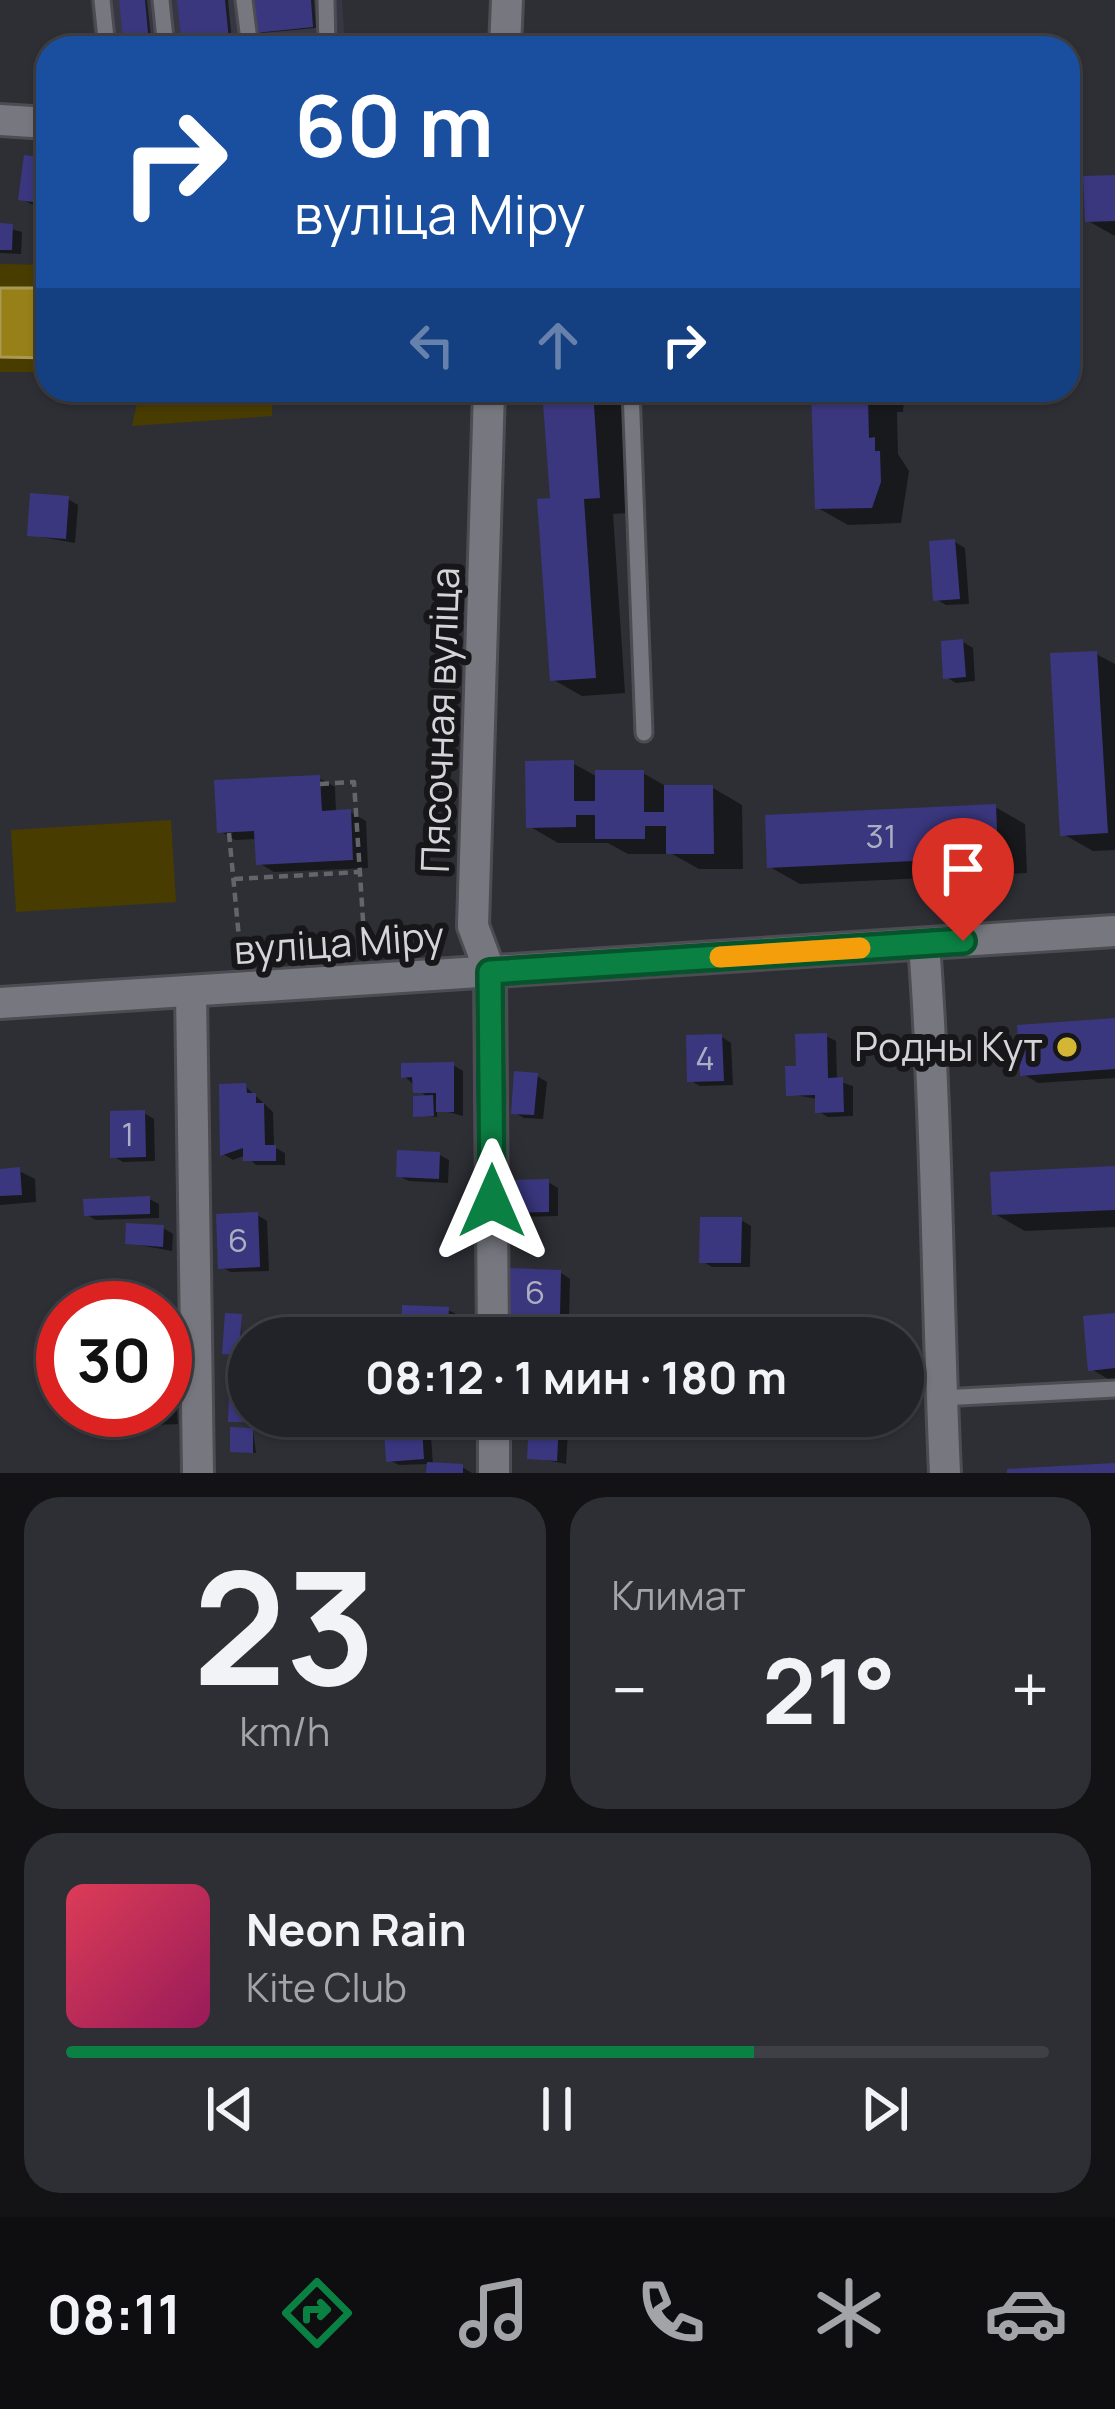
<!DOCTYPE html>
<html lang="ru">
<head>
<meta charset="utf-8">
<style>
	:root { --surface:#222328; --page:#2e2f34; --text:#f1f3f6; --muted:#a2a4a8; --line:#3f4045; --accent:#0b8043 }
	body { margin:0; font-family:Manrope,sans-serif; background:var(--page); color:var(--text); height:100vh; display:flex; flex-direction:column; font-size:45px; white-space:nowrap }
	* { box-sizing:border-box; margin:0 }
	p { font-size:39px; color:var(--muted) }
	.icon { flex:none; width:66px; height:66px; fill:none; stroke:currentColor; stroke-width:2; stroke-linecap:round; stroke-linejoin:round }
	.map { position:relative; height:1473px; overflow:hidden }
	.sheet { display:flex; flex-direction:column; gap:24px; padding:24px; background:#131316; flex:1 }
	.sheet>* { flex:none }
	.top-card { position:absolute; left:36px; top:36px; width:1044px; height:366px; border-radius:36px; box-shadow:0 3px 9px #0004,0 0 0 3px var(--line); background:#1a4fa0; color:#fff; overflow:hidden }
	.speed { position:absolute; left:36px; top:1281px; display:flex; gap:24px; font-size:60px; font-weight:700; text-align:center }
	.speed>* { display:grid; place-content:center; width:156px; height:156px; border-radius:50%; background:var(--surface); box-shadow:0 3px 9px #0004,0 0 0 3px var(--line); line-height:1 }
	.speed .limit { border:18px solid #d22; background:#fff; color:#111 }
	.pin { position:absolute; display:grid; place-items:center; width:102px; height:102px; color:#fff; margin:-123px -51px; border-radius:50% 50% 50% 0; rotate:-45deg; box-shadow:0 0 12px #0007 }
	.pin .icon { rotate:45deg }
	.me { position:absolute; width:132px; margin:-66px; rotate:0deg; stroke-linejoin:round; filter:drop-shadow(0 0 9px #0008) }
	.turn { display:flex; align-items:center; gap:42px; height:252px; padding:0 60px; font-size:54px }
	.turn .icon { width:156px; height:156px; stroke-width:2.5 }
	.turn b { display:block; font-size:84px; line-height:102px }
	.lanes { display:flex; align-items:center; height:114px; padding:0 60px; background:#0003; justify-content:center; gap:60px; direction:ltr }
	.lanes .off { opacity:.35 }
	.big { font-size:90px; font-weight:700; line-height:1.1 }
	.sheet .tile { flex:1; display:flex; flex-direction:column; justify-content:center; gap:18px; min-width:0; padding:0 42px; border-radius:36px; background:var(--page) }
	.sheet .dial { align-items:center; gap:0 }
	.dial b { font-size:156px; line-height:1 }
	.song { display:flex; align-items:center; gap:36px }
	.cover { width:144px; height:144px; border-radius:18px; background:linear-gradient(135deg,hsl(350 70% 55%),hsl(330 70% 35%)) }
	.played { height:12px; border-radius:6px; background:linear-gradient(90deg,var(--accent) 70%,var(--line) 70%) }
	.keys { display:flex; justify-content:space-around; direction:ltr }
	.heat { display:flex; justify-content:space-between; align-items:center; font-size:66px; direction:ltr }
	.sheet .tiles { flex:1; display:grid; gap:24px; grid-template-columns:1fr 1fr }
	.tile:last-child { grid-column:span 2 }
	.trip { position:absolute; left:228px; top:1317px; width:696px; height:120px; border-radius:60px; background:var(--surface); box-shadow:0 3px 9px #0004,0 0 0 3px var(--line); font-weight:700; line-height:120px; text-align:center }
	.dock { display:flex; height:192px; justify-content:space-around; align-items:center; background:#0e0e10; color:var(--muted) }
	.dock .icon { width:84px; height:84px }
	.dock .on { color:var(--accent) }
	.dock b { font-size:54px; color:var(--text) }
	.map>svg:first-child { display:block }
	.built { fill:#363743 }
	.green { fill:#493c00 }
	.water { fill:#978017; stroke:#aa9a51; stroke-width:3 }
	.shadow { fill:#0007 }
	.building { fill:#3a377f }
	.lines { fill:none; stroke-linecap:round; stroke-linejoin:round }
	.service-casing { stroke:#4c4c52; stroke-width:21 }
	.minor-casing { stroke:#4c4c52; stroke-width:36 }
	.path { stroke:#64656a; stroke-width:4.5; stroke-dasharray:9 6; stroke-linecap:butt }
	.service { stroke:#77787f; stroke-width:15 }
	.minor { stroke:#77787f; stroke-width:30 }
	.route-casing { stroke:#07532c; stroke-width:30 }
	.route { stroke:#0b8043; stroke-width:21 }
	.slow { stroke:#f59e0b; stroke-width:21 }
	.poi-dot { fill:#d4b635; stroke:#17171a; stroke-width:4.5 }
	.labels { text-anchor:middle; stroke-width:12; stroke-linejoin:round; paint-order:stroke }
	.number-label { font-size:33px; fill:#aeaec2 }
	.street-label { font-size:39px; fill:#d5d5d9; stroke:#17171a }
	.poi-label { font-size:39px; fill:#d5d5d9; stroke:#17171a; text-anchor:end }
</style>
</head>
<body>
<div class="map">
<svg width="1115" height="1473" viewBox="0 0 1115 1473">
	<rect width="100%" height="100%" fill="#2e2f35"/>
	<path class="built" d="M90,0h252l3,48h-250z"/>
	<g class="green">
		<path d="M0,264l48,1v107h-48z"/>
		<path d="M140,390h133l-1,26 -140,10z"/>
		<path d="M171,820l5,82 -160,10 -5,-82z"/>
	</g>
	<path class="water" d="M0,288h48v70l-48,-1z"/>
	<g class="shadow">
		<path d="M122,0h25l5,45h-25z"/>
		<path d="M180,0h48l4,41 -48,2z"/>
		<path d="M255,0h59l2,28 -55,5z"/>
		<path d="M46,161l2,45 -17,-2 -10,-6z"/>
		<path d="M1115,178v58l-27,-15z"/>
		<path d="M0,226l22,6 -1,22 -21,-1z"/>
		<path d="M545,390h76l8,123 -16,1 12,179 -43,3 -30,-17 1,-178z"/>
		<path d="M814,390h91l-2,22h-6l1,42 11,17 -8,52 -53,2 -30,-17z"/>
		<path d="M68,499l10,6 -3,38 -45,-8z"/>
		<path d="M955,542l10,6 4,56 -23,1 -10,-6z"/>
		<path d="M963,642l10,6 2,33 -19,2 -10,-6z"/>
		<path d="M1096,654l19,10v186l-22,1 -30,-17z"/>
		<path d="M574,764l24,13 45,-4 26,15h44l29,17 1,64h-44l-27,-15h-44l-20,-11h-50l-29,-17z"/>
		<path d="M319,778l16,9 1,26 14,-1 16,9 2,47 -94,4 -15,-9 -1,-24 -23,1 -15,-9z"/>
		<path d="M995,807l30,17 2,49 -227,11 -30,-17z"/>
		<path d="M1115,1021v57l-77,5 -15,-9z"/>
		<path d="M826,1036l10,5 1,40 16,5v30l-25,1 -10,-6v-12l-29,-5 10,-25z"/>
		<path d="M722,1037l9,6 2,42 -33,1 -10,-6z"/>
		<path d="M453,1065l10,6v45l-26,-7v8l-21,-2 12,-17 -24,-22z"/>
		<path d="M537,1076l10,6 -4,37 -19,-1 -10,-6z"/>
		<path d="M245,1086l28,26 1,35 11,6v12h-29l-10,-10 -13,5 -10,-6z"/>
		<path d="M144,1113l10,6 1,42 -32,1 -10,-6z"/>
		<path d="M440,1155l9,5 -1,23 -39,-2 -10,-5z"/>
		<path d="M1115,1169v58l-90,4 -30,-17z"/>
		<path d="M19,1171l16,8 1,23 -36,3v-33z"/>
		<path d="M548,1182l10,6v28l-39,1 -10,-6z"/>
		<path d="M149,1199l10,5v14l-63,2 -9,-5z"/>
		<path d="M257,1215l10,6 2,50 -38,1 -10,-5z"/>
		<path d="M741,1220l10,6 -1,41h-38l-10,-6z"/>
		<path d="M163,1228l10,6 -1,17 -44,-8z"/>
		<path d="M561,1273l9,6 -1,42 -48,-3 -10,-5z"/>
		<path d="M448,1310l10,5 -1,23h-53z"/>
		<path d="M1115,1316v67l-24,-14z"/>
		<path d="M241,1317l1,38 -13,-1z"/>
		<path d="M165,1354l8,5 5,65 -22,1 -16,-9v-6h25z"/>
		<path d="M243,1397l4,25h-12l-4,-2z"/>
		<path d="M428,1416h26v6l-17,-1z"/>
		<path d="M558,1426l10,6 -2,32 -36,-7z"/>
		<path d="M421,1430l10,6 2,29 29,2 10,6h-43v-9l-30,1 -10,-5z"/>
		<path d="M253,1431l3,22 -23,-2z"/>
	</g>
	<g class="building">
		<path d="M119,0h26l4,44 -25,3z"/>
		<path d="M177,0h48l4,40 -47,5z"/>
		<path d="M252,0h59l2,27 -58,6z"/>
		<path d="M24,155l22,3 -6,45 -22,-3z"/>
		<path d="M1115,175v46l-30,1 -2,-46z"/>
		<path d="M0,223l13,1 -1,26h-12z"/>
		<path d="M542,390h51l7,108 -16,1 12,179 -46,3 -13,-182 13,-1z"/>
		<path d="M811,390h63v7h-6l1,41 6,-1v14h5l1,31 -9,26 -57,1z"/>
		<path d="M30,493l39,3 -3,43 -39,-3z"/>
		<path d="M955,539l5,60 -27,2 -4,-60z"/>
		<path d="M963,639l3,38 -23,2 -2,-38z"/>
		<path d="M1097,651l11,182 -48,3 -10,-183z"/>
		<path d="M574,760v41h21v-31h49v42h20v-27h49l1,69h-48v-28h-21v13h-50v-24h-19v12l-50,1 -1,-67z"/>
		<path d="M320,775l2,36 29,-2 2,51 -97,5 -2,-34 -37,2 -3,-53z"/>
		<path d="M996,804l2,53 -231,11 -2,-53z"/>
		<path d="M1115,1018v51l-95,7 -3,-51z"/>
		<path d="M827,1033l1,45 15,-1 1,35 -29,1v-18l-29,1 -1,-30h11l-1,-32z"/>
		<path d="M722,1034l2,47 -37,1 -1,-47z"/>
		<path d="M454,1062v50h-18v-19h-23l-1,-16 -11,1v-15z"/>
		<path d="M514,1071l24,2 -4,42 -23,-1z"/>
		<path d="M246,1083l1,10h9v10h8l1,42h11v16h-33v-13l-23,8 -1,-72z"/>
		<path d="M433,1095l1,21 -21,1v-21z"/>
		<path d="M145,1110l1,47 -36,1v-47z"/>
		<path d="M397,1150l43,2 -1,27 -43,-2z"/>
		<path d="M1115,1166v44l-123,5 -2,-43z"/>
		<path d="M20,1167l2,28 -22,1v-27z"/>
		<path d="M549,1179v33l-43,1 -1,-33z"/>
		<path d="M150,1196v18l-66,2 -1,-17z"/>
		<path d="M258,1212l2,55 -42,2 -2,-55z"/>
		<path d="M700,1217h42l-1,46h-42z"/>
		<path d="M126,1223l38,2 -1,22 -38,-3z"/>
		<path d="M510,1268l51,2 -1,47 -52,-3z"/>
		<path d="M402,1305l47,2 -1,31h-47z"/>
		<path d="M225,1313l17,1 -3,41 -17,-1z"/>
		<path d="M1115,1313v55l-27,3 -5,-55z"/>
		<path d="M229,1394h15v28h-16z"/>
		<path d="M137,1410h27v6l-27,2z"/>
		<path d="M529,1422l30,1 -2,38 -30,-2z"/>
		<path d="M230,1427l23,1v25l-23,-1z"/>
		<path d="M422,1427l2,32 -38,3 -2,-32z"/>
		<path d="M427,1462l36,2v9h-37z"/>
		<path d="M1115,1463v10h-108v-4z"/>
	</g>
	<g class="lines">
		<g class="service-casing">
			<g id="service">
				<path d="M102,0l5,48"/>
				<path d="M161,0l5,48"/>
				<path d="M244,0l6,48"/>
				<path d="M326,0l1,48"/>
				<path d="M631,390l13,343"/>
				<path d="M941,1398l174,-9"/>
			</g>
		</g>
		<g class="minor-casing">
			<g id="minor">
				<path d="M505,48l2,-48"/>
				<path d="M0,120l48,3"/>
				<path d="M489,390l-16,536 17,46 3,366"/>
				<path d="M924,944c13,176 13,352 21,529"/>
				<path d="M191,992l7,481"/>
				<path d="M0,1003l1115,-72"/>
				<path d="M494,1416v57"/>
			</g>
		</g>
		<g class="path">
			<path d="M320,784l34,-2 11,169"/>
			<path d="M229,833l12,126"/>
			<path d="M234,879l125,-7"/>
		</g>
		<use href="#service" class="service"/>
		<use href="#minor" class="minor"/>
	</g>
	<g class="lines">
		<g class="route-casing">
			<path id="route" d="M492,1201l-2,-229 473,-31"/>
		</g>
		<use href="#route" class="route"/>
		<path class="slow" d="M720,957l140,-9"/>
	</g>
	<circle class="poi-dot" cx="1067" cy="1047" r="12"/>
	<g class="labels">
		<g class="number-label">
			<text x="881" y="848">31</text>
			<text x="705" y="1070">4</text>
			<text x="128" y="1146">1</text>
			<text x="238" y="1252">6</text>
			<text x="535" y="1304">6</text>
		</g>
		<g class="street-label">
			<text transform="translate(440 720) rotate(-88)" y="14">Пясочная вуліца</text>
			<text transform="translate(339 943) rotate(-4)" y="14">вуліца Міру</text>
		</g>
		<g class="poi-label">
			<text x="1043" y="1061">Родны Кут</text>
		</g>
	</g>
</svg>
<div class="speed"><div class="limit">30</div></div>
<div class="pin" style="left:963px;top:941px;background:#d93025"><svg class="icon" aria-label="arrive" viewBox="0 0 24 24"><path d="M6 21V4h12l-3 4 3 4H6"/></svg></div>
<svg class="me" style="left:492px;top:1201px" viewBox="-20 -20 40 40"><path d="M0-17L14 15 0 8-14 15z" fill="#0b8043" stroke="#fff" stroke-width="4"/></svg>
<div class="trip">08:12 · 1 мин · 180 m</div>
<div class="top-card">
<div class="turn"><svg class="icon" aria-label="right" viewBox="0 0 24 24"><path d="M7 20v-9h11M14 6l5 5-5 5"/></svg><div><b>60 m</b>вуліца Міру</div></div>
<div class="lanes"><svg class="icon off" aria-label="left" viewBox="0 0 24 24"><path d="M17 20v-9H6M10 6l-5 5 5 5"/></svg><svg class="icon off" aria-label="ahead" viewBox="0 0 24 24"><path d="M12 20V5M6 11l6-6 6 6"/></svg><svg class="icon" aria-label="right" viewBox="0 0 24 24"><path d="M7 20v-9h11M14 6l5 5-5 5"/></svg></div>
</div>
</div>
<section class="sheet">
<div class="tiles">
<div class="tile dial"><b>23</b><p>km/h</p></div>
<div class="tile"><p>Климат</p>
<div class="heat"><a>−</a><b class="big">21°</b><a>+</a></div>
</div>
<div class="tile">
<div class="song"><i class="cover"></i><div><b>Neon Rain</b><p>Kite Club</p></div></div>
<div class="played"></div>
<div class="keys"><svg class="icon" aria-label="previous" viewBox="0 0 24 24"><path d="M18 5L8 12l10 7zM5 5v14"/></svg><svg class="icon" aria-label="pause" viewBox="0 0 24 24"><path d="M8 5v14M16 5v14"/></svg><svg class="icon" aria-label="next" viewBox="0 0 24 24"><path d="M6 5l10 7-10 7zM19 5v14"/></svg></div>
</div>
</div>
</section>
<nav class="dock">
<b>08:11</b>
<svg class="icon on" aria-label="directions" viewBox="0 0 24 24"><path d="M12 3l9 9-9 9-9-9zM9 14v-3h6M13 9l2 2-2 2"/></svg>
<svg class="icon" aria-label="music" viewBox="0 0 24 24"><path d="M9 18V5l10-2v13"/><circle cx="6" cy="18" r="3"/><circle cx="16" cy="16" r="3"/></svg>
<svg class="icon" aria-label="phone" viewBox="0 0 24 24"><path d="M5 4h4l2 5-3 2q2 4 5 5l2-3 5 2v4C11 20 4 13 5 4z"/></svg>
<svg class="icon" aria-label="climate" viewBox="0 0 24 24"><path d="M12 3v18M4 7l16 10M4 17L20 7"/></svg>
<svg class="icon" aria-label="car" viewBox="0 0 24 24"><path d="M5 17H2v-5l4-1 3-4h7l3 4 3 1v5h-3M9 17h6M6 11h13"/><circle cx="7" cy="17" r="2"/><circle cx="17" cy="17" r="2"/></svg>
</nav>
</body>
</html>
